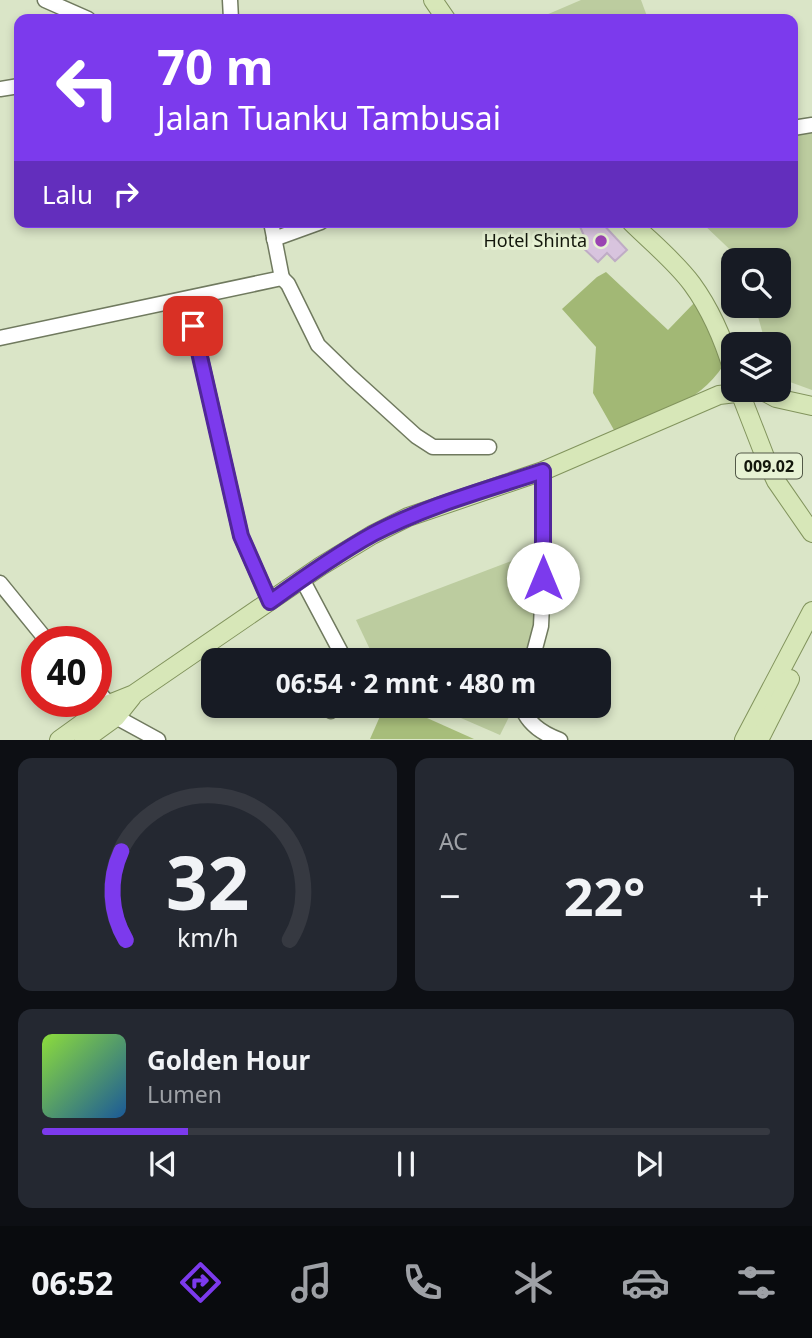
<!DOCTYPE html>
<html lang="id">
<head>
<meta charset="utf-8">
<style>
	:root { --surface:#171b24; --page:#242831; --text:#f1f3f6; --muted:#9ea1a6; --line:#363941; --accent:#7c3aed }
	body { margin:0; font-family:"Noto Sans",sans-serif; background:var(--page); color:var(--text); height:100vh; display:flex; flex-direction:column; font-size:26px; white-space:nowrap }
	* { box-sizing:border-box; margin:0 }
	p { font-size:23px; color:var(--muted) }
	.icon { flex:none; width:38px; height:38px; fill:none; stroke:currentColor; stroke-width:2; stroke-linecap:round; stroke-linejoin:round }
	.map { position:relative; height:740px; overflow:hidden }
	.side { display:flex; flex-direction:column; gap:18px; padding:18px; background:#0d0f14; flex:1 }
	.side>* { flex:none }
	.top-card { position:absolute; left:14px; top:14px; width:784px; height:214px; border-radius:14px; box-shadow:0 4px 10px #0003; background:#7c3aed; color:#fff; overflow:hidden }
	.tools { position:absolute; left:721px; top:248px; display:grid; gap:14px }
	.tools a { display:grid; place-items:center; width:70px; height:70px; border-radius:14px; background:var(--surface); box-shadow:0 4px 10px #0003; font-size:35px }
	.speed { position:absolute; left:21px; top:626px; display:flex; gap:14px; font-size:35px; font-weight:700; text-align:center }
	.speed>* { display:grid; place-content:center; width:91px; height:91px; border-radius:50%; background:var(--surface); box-shadow:0 4px 10px #0003; line-height:1 }
	.speed .limit { border:10px solid #d22; background:#fff; color:#111 }
	.pin { position:absolute; display:grid; place-items:center; width:60px; height:60px; color:#fff; margin:-30px; border-radius:14px; box-shadow:0 4px 10px #0006 }
	.me { position:absolute; width:77px; margin:-38px; rotate:0deg; stroke-linejoin:round; filter:drop-shadow(0 0 5px #0008) }
	.turn { display:flex; align-items:center; gap:24px; height:147px; padding:0 28px; font-size:32px }
	.turn .icon { width:91px; height:91px; stroke-width:2.5 }
	.turn b { display:block; font-size:49px; line-height:60px }
	.then { display:flex; align-items:center; height:66px; padding:0 28px; background:#0003; gap:14px; font-size:26px }
	.big { font-size:52px; font-weight:700; line-height:1.1 }
	.side .card { flex:1; display:flex; flex-direction:column; justify-content:center; gap:10px; min-width:0; padding:0 24px; border-radius:14px; background:var(--page) }
	.side .dial { align-items:center; gap:0 }
	.dial svg { height:182px; overflow:visible; fill:none; stroke:var(--line); stroke-width:7; stroke-linecap:round; text-anchor:middle }
	.dial text { fill:var(--text); stroke:none }
	.song { display:flex; align-items:center; gap:21px }
	.cover { width:84px; height:84px; border-radius:10px; background:linear-gradient(135deg,hsl(90 70% 55%),hsl(210 70% 35%)) }
	.played { height:7px; border-radius:4px; background:linear-gradient(90deg,var(--accent) 20%,var(--line) 20%) }
	.keys { display:flex; justify-content:space-around; direction:ltr }
	.heat { display:flex; justify-content:space-between; align-items:center; font-size:38px; direction:ltr }
	.side .tiles { flex:1; display:grid; gap:18px; grid-template-columns:1fr 1fr }
	.card:last-child { grid-column:span 2 }
	.trip { position:absolute; left:201px; top:648px; width:410px; height:70px; border-radius:14px; background:var(--surface); box-shadow:0 4px 10px #0003; font-weight:700; line-height:70px; text-align:center }
	.dock { display:flex; height:112px; justify-content:space-around; align-items:center; background:#090b0e; color:var(--muted) }
	.dock .icon { width:49px; height:49px }
	.dock .on { color:var(--accent) }
	.dock b { font-size:32px; color:var(--text) }
	.map>svg:first-child { display:block }
	.green { fill:#bccc9f }
	.forest { fill:#a2b875 }
	.water { fill:#a7bd7a }
	.building { fill:#d8c4de; stroke:#bfacc5; stroke-width:2 }
	.lines { fill:none; stroke-linecap:round; stroke-linejoin:round }
	.minor-casing { stroke:#707a5f; stroke-width:17 }
	.major-casing { stroke:#82945d; stroke-width:20 }
	.minor { stroke:#fff; stroke-width:14 }
	.major { stroke:#d7e7b8; stroke-width:18 }
	.route-casing { stroke:#51269a; stroke-width:18 }
	.route { stroke:#7c3aed; stroke-width:12 }
	.poi-dot { fill:#9a44b2; stroke:#e7f2d4; stroke-width:2.5 }
	.labels { text-anchor:middle; stroke-width:6; stroke-linejoin:round; paint-order:stroke }
	.shield { fill:#e7f2d4; stroke:#535948; stroke-width:2 }
	.shield-label { font-size:16px; font-weight:bold; fill:#13170c }
	.poi-label { font-size:18px; fill:#13170c; stroke:#e7f2d4; text-anchor:end }
</style>
</head>
<body>
<div class="map">
<svg width="812" height="740" viewBox="0 0 812 740">
	<rect width="100%" height="100%" fill="#dae5c7"/>
	<g class="green">
		<path d="M581,0h60l7,19h-101l-1,-4z"/>
		<path d="M812,128v262l-33,-12v-33h-13l-11,-39h24v-45h-37l-41,-39h92v-90z"/>
		<path d="M535,552v70l-8,38h-152l-19,-40z"/>
		<path d="M431,705h84l-15,30z"/>
	</g>
	<path class="forest" d="M606,272l62,58 27,-28 16,31 12,33c-25,38 -68,49 -109,64l-21,-37 3,-46 -34,-38 35,-32z"/>
	<path class="water" d="M385,705h13l76,34h-104z"/>
	<path class="building" d="M578,222h23l26,28 -12,11 -8,-8 -9,9 -19,-18 6,-6z"/>
	<g class="lines">
		<g class="minor-casing">
			<g id="minor">
				<path d="M45,0l43,19"/>
				<path d="M230,0l1,19"/>
				<path d="M0,89l19,-3"/>
				<path d="M793,128l19,-3"/>
				<path d="M271,222l11,56"/>
				<path d="M274,239l47,-17"/>
				<path d="M187,299l54,237 29,66"/>
				<path d="M0,338l282,-60 6,6 30,61 33,32 65,59 17,11h56"/>
				<path d="M302,579l43,81"/>
				<path d="M0,583l48,59"/>
				<path d="M532,660l9,-34 1,-22 1,-133"/>
				<path d="M96,689l13,15 7,13 42,23"/>
				<path d="M329,705l2,6"/>
				<path d="M521,705c6,18 22,29 39,35"/>
			</g>
		</g>
		<g class="major-casing">
			<g id="major">
				<path d="M433,0l13,19"/>
				<path d="M631,222c20,20 44,39 61,62 19,26 32,57 41,87"/>
				<path d="M739,390l28,72 9,19 36,52"/>
				<path d="M761,390l15,8 36,8"/>
				<path d="M59,740l50,-36 25,-10 187,-128 51,-31 36,-18 135,-46 176,-76 43,-5"/>
				<path d="M84,740l32,-23 16,-20"/>
				<path d="M744,740l68,-129"/>
				<path d="M759,740l31,-61"/>
			</g>
		</g>
		<use href="#minor" class="minor"/>
		<use href="#major" class="major"/>
	</g>
	<g class="lines">
		<g class="route-casing">
			<path id="route" d="M193,326l48,210 29,66c33,-24 67,-48 103,-68 53,-28 113,-44 170,-63v107"/>
		</g>
		<use href="#route" class="route"/>
	</g>
	<circle class="poi-dot" cx="601" cy="241" r="7"/>
	<g class="labels">
		<rect class="shield" x="736" y="453.5" width="66" height="25" rx="5"/>
		<g class="shield-label">
			<text x="769" y="472">009.02</text>
		</g>
		<g class="poi-label">
			<text x="587" y="247">Hotel Shinta</text>
		</g>
	</g>
</svg>
<div class="tools">
<a><svg class="icon" aria-label="search" viewBox="0 0 24 24"><circle cx="10" cy="10" r="6"/><path d="M15 15l6 6"/></svg></a>
<a><svg class="icon" aria-label="layers" viewBox="0 0 24 24"><path d="M12 4l9 5-9 5-9-5zM3 14l9 5 9-5"/></svg></a>
</div>
<div class="speed"><div class="limit">40</div></div>
<div class="pin" style="left:193px;top:326px;background:#d93025"><svg class="icon" aria-label="arrive" viewBox="0 0 24 24"><path d="M6 21V4h12l-3 4 3 4H6"/></svg></div>
<svg class="me" style="left:543px;top:578px" viewBox="-20 -20 40 40"><circle r="19" fill="#fff"/><path d="M0-13L10 11 0 6-10 11z" fill="#7c3aed"/></svg>
<div class="trip">06:54 · 2 mnt · 480 m</div>
<div class="top-card">
<div class="turn"><svg class="icon" aria-label="left" viewBox="0 0 24 24"><path d="M17 20v-9H6M10 6l-5 5 5 5"/></svg><div><b>70 m</b>Jalan Tuanku Tambusai</div></div>
<div class="then">Lalu<svg class="icon" aria-label="right" viewBox="0 0 24 24"><path d="M7 20v-9h11M14 6l5 5-5 5"/></svg></div>
</div>
</div>
<section class="side">
<div class="tiles">
<div class="card dial"><svg viewBox="0 0 100 80">
<path d="M14 69A42 42 0 1 1 86 69"/>
<path d="M14 69A42 42 0 0 1 12 30" stroke="#7c3aed"/>
<text x="50" y="56" font-size="32" font-weight="700">32</text>
<text x="50" y="72" font-size="11">km/h</text>
</svg></div>
<div class="card"><p>AC</p>
<div class="heat"><a>−</a><b class="big">22°</b><a>+</a></div>
</div>
<div class="card">
<div class="song"><i class="cover"></i><div><b>Golden Hour</b><p>Lumen</p></div></div>
<div class="played"></div>
<div class="keys"><svg class="icon" aria-label="previous" viewBox="0 0 24 24"><path d="M18 5L8 12l10 7zM5 5v14"/></svg><svg class="icon" aria-label="pause" viewBox="0 0 24 24"><path d="M8 5v14M16 5v14"/></svg><svg class="icon" aria-label="next" viewBox="0 0 24 24"><path d="M6 5l10 7-10 7zM19 5v14"/></svg></div>
</div>
</div>
</section>
<nav class="dock">
<b>06:52</b>
<svg class="icon on" aria-label="directions" viewBox="0 0 24 24"><path d="M12 3l9 9-9 9-9-9zM9 14v-3h6M13 9l2 2-2 2"/></svg>
<svg class="icon" aria-label="music" viewBox="0 0 24 24"><path d="M9 18V5l10-2v13"/><circle cx="6" cy="18" r="3"/><circle cx="16" cy="16" r="3"/></svg>
<svg class="icon" aria-label="phone" viewBox="0 0 24 24"><path d="M5 4h4l2 5-3 2q2 4 5 5l2-3 5 2v4C11 20 4 13 5 4z"/></svg>
<svg class="icon" aria-label="climate" viewBox="0 0 24 24"><path d="M12 3v18M4 7l16 10M4 17L20 7"/></svg>
<svg class="icon" aria-label="car" viewBox="0 0 24 24"><path d="M5 17H2v-5l4-1 3-4h7l3 4 3 1v5h-3M9 17h6M6 11h13"/><circle cx="7" cy="17" r="2"/><circle cx="17" cy="17" r="2"/></svg>
<svg class="icon" aria-label="filters" viewBox="0 0 24 24"><path d="M4 7h16M4 17h16"/><circle cx="9" cy="7" r="2"/><circle cx="15" cy="17" r="2"/></svg>
</nav>
</body>
</html>
